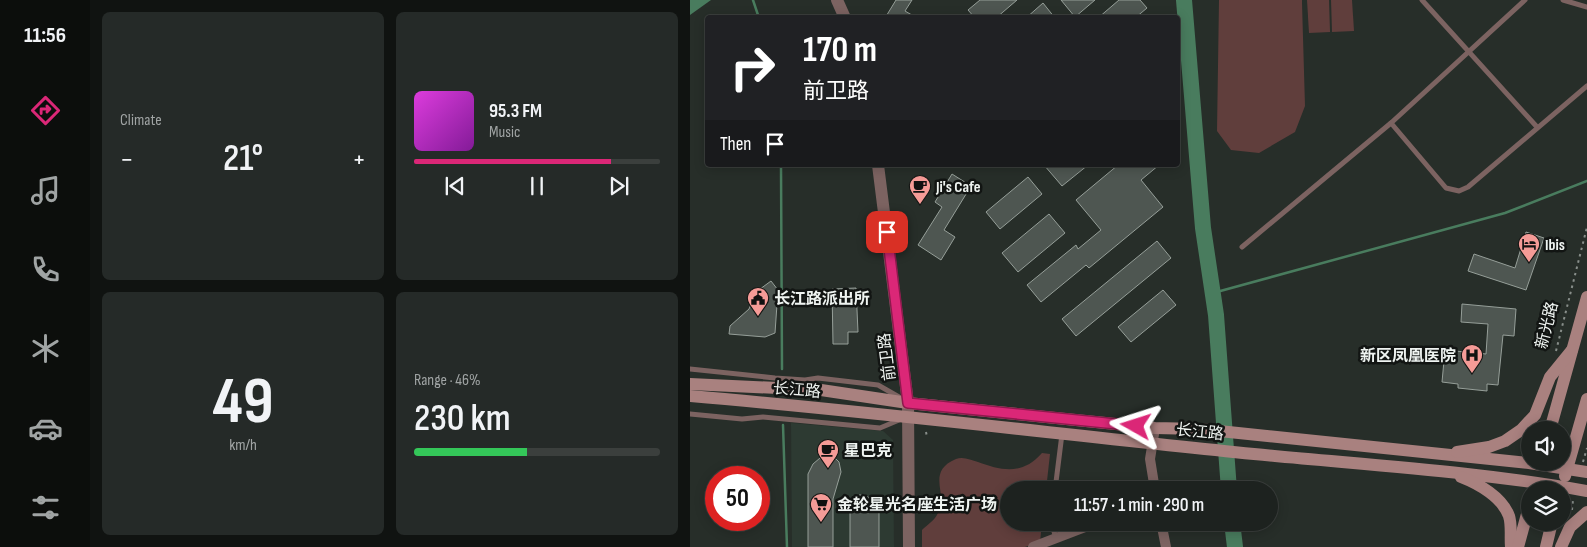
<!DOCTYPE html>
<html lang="en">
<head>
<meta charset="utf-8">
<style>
	:root { --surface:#1d221f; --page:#252a28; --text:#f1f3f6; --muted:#a0a4a4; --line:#3b3f3d; --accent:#db2777 }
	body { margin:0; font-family:"Sofia Sans Condensed","Noto Sans SC",sans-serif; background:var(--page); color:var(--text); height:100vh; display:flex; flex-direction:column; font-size:19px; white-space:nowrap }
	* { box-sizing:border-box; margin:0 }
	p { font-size:16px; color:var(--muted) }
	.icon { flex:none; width:28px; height:28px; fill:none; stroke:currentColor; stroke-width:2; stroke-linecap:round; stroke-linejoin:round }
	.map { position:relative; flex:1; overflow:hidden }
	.panel { display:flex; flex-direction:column; gap:12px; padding:12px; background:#101311; width:600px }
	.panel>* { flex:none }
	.top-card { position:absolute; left:15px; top:15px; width:475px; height:152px; border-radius:5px; box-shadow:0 2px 12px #0003,0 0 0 1px var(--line); background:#202124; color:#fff; overflow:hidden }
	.controls { position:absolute; left:831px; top:421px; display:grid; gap:10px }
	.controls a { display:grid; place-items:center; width:50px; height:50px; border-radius:50%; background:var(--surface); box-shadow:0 2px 12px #0003,0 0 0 1px var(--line); font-size:25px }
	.speed { position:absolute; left:15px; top:466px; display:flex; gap:10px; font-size:25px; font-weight:700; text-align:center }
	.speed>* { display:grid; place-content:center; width:65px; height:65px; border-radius:50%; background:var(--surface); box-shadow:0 2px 12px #0003,0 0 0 1px var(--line); line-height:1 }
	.speed .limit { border:8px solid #d22; background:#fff; color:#111 }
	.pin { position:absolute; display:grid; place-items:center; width:42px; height:42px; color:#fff; margin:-21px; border-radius:10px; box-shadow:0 2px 8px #0006 }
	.me { position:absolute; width:55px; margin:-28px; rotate:276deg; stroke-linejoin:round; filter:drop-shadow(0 0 4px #0008) }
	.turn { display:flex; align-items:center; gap:18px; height:105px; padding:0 15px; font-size:22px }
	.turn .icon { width:65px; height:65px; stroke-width:2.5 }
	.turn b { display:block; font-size:35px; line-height:42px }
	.then { display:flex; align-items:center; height:48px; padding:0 15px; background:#0003; gap:10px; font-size:19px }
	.big { font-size:38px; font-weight:600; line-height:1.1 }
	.panel .tile { flex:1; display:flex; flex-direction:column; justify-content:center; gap:8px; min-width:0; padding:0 18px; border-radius:8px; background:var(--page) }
	.panel .dial { align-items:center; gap:0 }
	.dial b { font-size:65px; line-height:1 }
	.song { display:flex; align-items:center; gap:15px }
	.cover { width:60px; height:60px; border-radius:8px; background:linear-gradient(135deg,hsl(300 70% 55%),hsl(290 70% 35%)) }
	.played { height:5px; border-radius:2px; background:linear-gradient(90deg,var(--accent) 80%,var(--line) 80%) }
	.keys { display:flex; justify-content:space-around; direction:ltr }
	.heat { display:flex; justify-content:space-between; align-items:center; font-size:28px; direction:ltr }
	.charge { height:8px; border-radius:4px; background:linear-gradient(90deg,#34c759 46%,var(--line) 0) }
	.panel .tiles { flex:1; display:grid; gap:12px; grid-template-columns:repeat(2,1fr) }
	.trip { position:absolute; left:310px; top:481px; width:278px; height:50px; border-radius:25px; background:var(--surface); box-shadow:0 2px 12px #0003,0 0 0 1px var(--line); font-weight:600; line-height:50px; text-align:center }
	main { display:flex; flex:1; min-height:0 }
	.menu { display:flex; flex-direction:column; width:90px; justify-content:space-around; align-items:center; background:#0c0e0c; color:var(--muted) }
	.menu .icon { width:35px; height:35px }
	.menu .active { color:var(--accent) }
	.menu b { font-size:22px; color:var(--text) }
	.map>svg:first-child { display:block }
	.built { fill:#2d3a32 }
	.green { fill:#603e3c }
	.water { fill:#497c5e }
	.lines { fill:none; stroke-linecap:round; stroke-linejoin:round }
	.stream { stroke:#497c5e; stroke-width:2.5 }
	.river { stroke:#497c5e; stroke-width:16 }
	.building { fill:#4e5651; stroke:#969f99 }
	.path { stroke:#888e8a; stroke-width:2; stroke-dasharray:2.5 4; stroke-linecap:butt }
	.service { stroke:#7c6361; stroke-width:5 }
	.minor { stroke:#7c6361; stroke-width:10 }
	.tertiary { stroke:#7c6361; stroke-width:12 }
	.secondary { stroke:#a9817f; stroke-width:12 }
	.route-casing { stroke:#8e194d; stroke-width:12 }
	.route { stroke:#db2777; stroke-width:9 }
	.labels { text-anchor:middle; stroke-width:5; stroke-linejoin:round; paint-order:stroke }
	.poi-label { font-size:16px; font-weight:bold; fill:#eff4f1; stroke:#121513; text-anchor:start }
	.street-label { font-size:16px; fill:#eff4f1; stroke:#121513 }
</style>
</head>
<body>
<main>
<nav class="menu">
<b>11:56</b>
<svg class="icon active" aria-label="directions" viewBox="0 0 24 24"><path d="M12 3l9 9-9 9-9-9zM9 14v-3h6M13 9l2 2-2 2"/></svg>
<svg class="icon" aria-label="music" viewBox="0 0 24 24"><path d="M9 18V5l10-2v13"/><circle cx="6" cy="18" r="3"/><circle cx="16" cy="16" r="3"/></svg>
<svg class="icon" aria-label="phone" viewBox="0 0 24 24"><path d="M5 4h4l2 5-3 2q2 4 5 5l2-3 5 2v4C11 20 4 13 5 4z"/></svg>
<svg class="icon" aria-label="climate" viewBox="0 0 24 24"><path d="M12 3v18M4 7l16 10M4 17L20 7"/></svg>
<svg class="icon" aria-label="car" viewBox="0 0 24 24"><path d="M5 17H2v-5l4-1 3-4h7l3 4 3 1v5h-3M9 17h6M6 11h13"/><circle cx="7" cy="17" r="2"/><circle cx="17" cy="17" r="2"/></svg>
<svg class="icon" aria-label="filters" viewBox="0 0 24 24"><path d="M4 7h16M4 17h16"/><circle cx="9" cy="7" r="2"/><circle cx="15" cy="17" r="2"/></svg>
</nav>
<section class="panel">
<div class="tiles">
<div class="tile"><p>Climate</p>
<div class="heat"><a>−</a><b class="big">21°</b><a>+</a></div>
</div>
<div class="tile">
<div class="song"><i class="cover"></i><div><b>95.3 FM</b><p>Music</p></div></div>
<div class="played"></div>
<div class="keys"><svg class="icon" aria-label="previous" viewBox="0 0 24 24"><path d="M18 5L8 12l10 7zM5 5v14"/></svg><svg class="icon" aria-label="pause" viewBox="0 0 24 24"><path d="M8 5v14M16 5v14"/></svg><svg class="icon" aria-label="next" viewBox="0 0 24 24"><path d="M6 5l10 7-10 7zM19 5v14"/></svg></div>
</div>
<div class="tile dial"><b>49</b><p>km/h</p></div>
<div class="tile"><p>Range · 46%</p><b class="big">230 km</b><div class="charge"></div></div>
</div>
</section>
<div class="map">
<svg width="897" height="547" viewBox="0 0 897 547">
	<rect width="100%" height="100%" fill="#272e29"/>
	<path class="built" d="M101,423l92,8 10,9 1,107h-102z"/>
	<g class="green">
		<path d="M529,0h83v3l3,103 -10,26 -36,21 -28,-3 -14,-19z"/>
		<path d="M617,0h22l1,32 -21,1z"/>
		<path d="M641,0h21l2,31 -22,1z"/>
		<path d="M352,453l8,1 -4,36h-37v32l33,1 -2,19 -15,5h-103v-17c5,-5 13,-10 16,-17 11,-19 -13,-41 18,-54 7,-3 15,1 22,3 24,9 45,13 64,-9z"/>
	</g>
	<path class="water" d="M0,0h21l-21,15z"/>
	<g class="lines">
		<g class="stream">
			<path d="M63,0l6,18"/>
			<path d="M91,165l1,204"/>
			<path d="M523,293l292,-80 82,-32"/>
			<path d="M93,425l4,122"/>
		</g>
		<g class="river">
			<path d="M494,0l19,228 13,87 13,175"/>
			<path d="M542,522l3,25"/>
		</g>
	</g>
	<g class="building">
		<path d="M206,0h16l-7,11 12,7h-32z"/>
		<path d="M290,0h37l-21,18h-21l-7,-8z"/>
		<path d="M371,0h34l-20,17z"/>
		<path d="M429,0h21l7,8 -12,10h-37z"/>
		<path d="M353,3l12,15h-29z"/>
		<path d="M354,165h44l-26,21z"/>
		<path d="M428,165h41l-18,15 22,27 -74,61 -3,-3 -45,37 -14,-17 49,-40 2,4 23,-19 -25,-30z"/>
		<path d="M262,174l19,12 -27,44 11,7 -14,23 -23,-15 24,-38 -7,-5z"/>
		<path d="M338,177l14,17 -42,35 -14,-17z"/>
		<path d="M359,214l16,19 -47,39 -16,-19z"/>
		<path d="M836,232l18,6 -18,52 -58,-19 6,-17 41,14z"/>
		<path d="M467,241l14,17 -95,78 -14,-17z"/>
		<path d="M81,281l7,9 -3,43 -10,4 -36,-3 1,-8 19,-17 7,-17z"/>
		<path d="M166,288l2,44h-10v12h-15l-1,-55z"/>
		<path d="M473,290l13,15 -45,37 -13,-15z"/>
		<path d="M772,304l54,5 -2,27 -11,-1 -5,50 -11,-1v7l-29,-3v-4l-16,-2 3,-32 41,4 2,-30 -27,-2z"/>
		<path d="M137,457l8,1 4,4 2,10 -8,27v48h-25v-73l5,-10 7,-6z"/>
		<path d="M169,495h6l14,9v43h-29v-38z"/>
	</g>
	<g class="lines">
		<g class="path">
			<path d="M866,351l31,-124"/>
			<path d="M236,432l1,5"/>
			<path d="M893,462l4,-14"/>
			<path d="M882,510l1,-10"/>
		</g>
		<g class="service">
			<path d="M732,0l115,127"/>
			<path d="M873,0l24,7"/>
			<path d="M701,123l55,65 13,3 9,-4 119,-101"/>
			<path d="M552,247l149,-124 134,-123"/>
			<path d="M0,369l85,9 30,2 13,-2 60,7 21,12"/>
			<path d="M0,414l52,5 21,-2 117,11 19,-8"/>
			<path d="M365,490l7,-56"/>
			<path d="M361,522l5,16"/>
		</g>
		<g class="minor">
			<path d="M465,428l-5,31 5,31"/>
			<path d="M471,522l5,25"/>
			<path d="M343,547l65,-25"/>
		</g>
		<g class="tertiary">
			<path d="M147,0l8,18"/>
			<path d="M188,165l30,238 1,144"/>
		</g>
		<g class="secondary">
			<path d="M0,384l131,6 87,13 247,25 45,1 329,34 58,9"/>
			<path d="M0,396c188,16 376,39 564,58 111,11 223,17 333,37"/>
			<path d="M860,430l37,-133"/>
			<path d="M767,452l32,-5 16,-6 16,-11 14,-15 15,-38 22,-27"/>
			<path d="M875,476l22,-77"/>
			<path d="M771,477c18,7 41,20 48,39 3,9 1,21 2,31"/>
			<path d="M828,547l12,-44"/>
			<path d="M856,547l6,-25"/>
			<path d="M871,547l9,-20 17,-15"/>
		</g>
	</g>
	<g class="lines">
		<g class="route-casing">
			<path id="route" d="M197,232l21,171 228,23"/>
		</g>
		<use href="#route" class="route"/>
	</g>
	<defs>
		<g id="cafe-pin" transform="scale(1.125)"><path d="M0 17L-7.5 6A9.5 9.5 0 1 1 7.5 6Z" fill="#f59b97" stroke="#121513"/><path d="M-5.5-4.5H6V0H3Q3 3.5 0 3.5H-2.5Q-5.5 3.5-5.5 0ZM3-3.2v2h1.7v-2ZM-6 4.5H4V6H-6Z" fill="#111"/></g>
		<g id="hotel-pin" transform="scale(1.125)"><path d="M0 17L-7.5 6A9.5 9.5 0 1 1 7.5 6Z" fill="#f59b97" stroke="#121513"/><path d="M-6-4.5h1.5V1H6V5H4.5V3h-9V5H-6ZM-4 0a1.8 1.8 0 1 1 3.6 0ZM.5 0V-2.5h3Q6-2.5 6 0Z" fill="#111"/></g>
		<g id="civic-pin" transform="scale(1.125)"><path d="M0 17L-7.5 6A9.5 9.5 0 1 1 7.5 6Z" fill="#f59b97" stroke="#121513"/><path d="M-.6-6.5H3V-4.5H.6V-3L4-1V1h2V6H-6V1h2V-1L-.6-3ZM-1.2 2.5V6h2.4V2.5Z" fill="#111"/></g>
		<g id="hospital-pin" transform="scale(1.125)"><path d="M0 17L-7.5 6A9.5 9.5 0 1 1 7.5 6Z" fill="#f59b97" stroke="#121513"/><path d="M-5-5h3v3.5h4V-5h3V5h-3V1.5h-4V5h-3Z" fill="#111"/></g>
		<g id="supermarket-pin" transform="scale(1.125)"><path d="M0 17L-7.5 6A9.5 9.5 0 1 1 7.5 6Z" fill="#f59b97" stroke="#121513"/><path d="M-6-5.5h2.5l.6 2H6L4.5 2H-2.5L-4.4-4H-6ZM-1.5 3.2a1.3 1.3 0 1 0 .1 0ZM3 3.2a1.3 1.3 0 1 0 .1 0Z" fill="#111"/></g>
	</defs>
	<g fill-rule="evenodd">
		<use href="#cafe-pin" x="230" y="186"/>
		<use href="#hotel-pin" x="839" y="244"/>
		<use href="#civic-pin" x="68" y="298"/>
		<use href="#hospital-pin" x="782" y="355"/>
		<use href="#cafe-pin" x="138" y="450"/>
		<use href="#supermarket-pin" x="131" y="504"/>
	</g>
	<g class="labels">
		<g class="poi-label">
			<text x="246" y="192">Ji's Cafe</text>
			<text x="855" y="250">Ibis</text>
			<text x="84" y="304">长江路派出所</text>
			<text x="766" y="361" text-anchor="end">新区凤凰医院</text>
			<text x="154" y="456">星巴克</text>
			<text x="147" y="510">金轮星光名座生活广场</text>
		</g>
		<g class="street-label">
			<text transform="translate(856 325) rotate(-76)" y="6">新光路</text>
			<text transform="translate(196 357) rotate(-97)" y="6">前卫路</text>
			<text transform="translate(107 389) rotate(5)" y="6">长江路</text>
			<text transform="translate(510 431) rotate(6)" y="6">长江路</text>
		</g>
	</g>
</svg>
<div class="controls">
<a><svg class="icon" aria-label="sound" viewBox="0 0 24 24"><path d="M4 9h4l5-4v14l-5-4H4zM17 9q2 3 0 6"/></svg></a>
<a><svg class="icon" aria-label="layers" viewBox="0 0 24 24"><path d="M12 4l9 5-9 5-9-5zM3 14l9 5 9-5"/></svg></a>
</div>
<div class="speed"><div class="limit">50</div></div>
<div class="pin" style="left:197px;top:232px;background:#d93025"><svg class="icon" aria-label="arrive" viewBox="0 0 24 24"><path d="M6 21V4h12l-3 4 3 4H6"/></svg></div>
<svg class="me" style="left:446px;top:426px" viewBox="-20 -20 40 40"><path d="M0-17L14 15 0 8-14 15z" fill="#db2777" stroke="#fff" stroke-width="4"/></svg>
<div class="trip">11:57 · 1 min · 290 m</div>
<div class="top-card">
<div class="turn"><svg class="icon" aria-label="right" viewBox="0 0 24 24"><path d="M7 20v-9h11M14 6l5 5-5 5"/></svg><div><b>170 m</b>前卫路</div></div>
<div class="then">Then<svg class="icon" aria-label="arrive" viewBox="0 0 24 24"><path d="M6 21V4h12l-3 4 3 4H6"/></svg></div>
</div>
</div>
</main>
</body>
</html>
